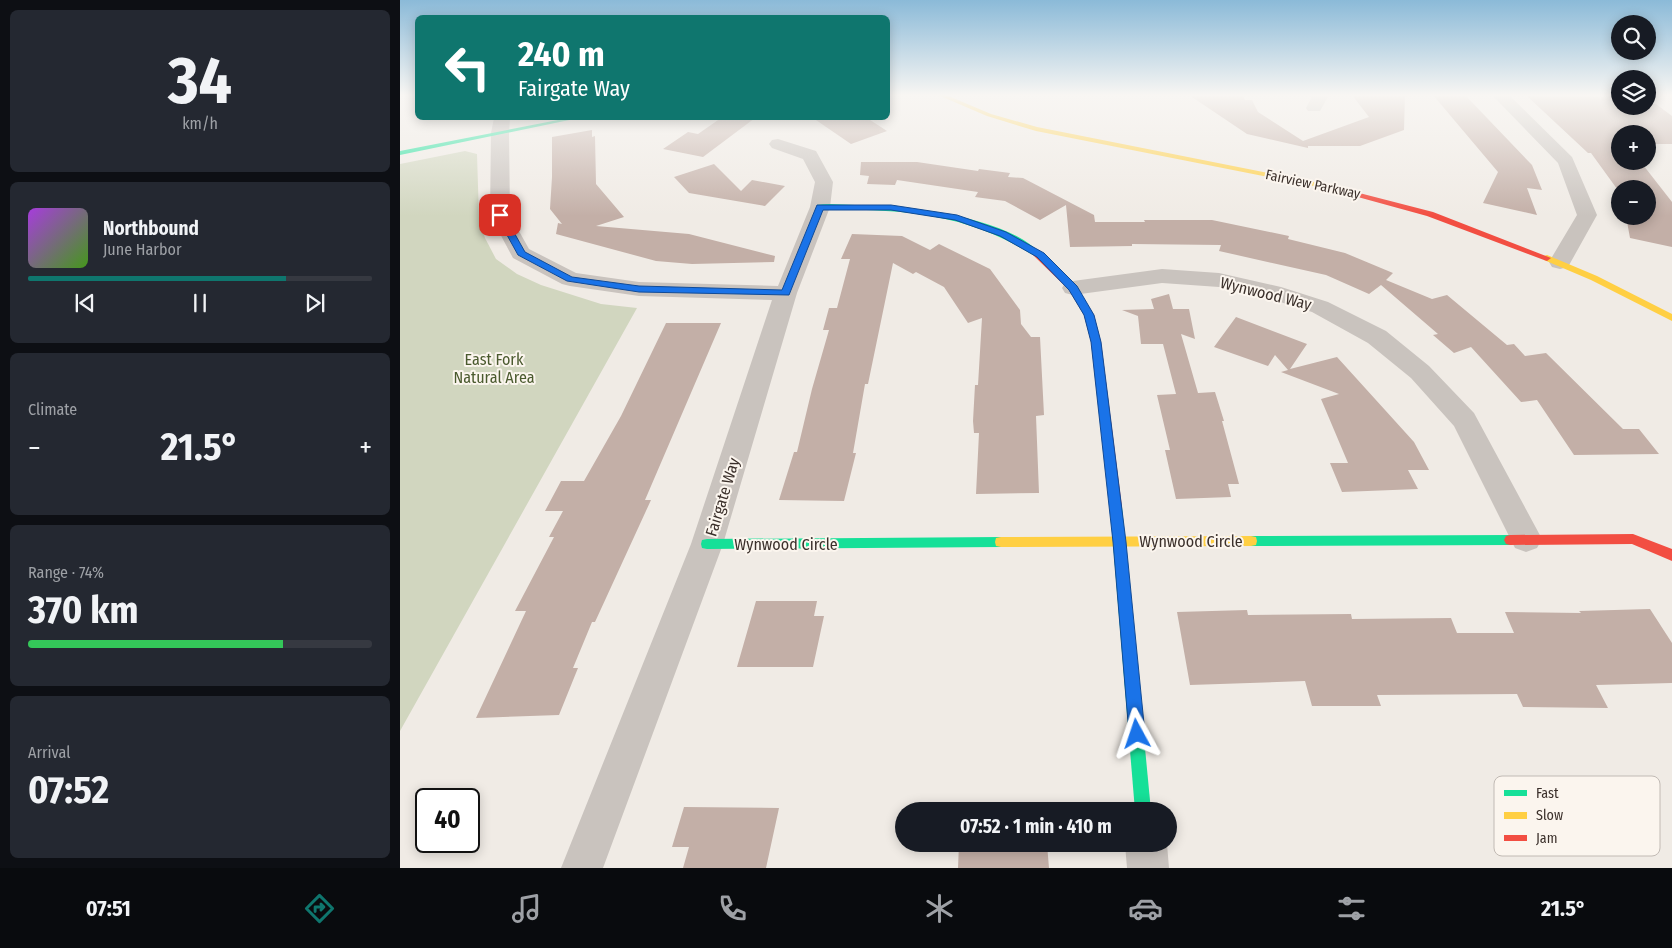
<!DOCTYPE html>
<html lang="en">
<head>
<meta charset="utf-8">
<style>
	:root { --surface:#171b24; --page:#242831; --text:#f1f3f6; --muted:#9ea1a6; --line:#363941; --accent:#0f766e }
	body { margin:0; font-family:"Fira Sans Condensed",sans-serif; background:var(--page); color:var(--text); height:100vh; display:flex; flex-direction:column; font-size:19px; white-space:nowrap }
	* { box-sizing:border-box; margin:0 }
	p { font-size:16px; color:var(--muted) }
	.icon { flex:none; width:28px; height:28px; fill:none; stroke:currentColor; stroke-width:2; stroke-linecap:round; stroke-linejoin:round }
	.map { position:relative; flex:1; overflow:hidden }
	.drawer { display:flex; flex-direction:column; gap:10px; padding:10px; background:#0d0f14; width:400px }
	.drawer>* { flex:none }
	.guide { position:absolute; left:15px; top:15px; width:475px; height:105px; border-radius:8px; box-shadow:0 2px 12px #0003; background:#0f766e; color:#fff; overflow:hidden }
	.fabs { position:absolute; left:1211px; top:15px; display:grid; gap:10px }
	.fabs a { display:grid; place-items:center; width:45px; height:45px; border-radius:50%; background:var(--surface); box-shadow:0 2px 12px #0003; font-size:25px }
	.speed { position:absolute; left:15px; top:788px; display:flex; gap:10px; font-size:25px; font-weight:700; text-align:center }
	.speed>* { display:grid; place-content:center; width:65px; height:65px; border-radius:50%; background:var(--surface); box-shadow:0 2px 12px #0003; line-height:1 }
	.speed .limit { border:2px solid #111; border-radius:8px; background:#fff; color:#111 }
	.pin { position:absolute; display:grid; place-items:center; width:42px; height:42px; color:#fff; margin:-21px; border-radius:10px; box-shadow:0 2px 8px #0006 }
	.me { position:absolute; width:55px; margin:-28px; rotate:355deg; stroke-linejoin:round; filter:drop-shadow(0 0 4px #0008) }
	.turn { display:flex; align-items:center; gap:18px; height:105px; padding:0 20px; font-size:22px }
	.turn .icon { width:65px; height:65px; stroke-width:2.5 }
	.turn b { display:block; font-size:35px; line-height:42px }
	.big { font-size:38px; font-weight:700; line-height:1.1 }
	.drawer .tile { flex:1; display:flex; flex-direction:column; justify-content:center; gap:8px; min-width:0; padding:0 18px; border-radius:8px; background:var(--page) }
	.drawer .dial { align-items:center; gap:0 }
	.dial b { font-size:65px; line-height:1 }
	.song { display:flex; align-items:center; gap:15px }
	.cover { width:60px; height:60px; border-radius:8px; background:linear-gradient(135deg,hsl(280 70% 55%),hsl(100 70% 35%)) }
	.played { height:5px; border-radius:2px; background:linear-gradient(90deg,var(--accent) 75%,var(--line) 75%) }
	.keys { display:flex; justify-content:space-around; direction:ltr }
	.heat { display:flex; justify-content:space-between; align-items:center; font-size:28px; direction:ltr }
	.charge { height:8px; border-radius:4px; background:linear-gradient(90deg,#34c759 74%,var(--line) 0) }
	.trip { position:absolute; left:495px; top:802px; width:282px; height:50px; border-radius:25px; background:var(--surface); box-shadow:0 2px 12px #0003; font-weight:700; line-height:50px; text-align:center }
	.tabs { display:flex; height:80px; justify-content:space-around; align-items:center; background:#090b0e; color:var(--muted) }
	.tabs .icon { width:35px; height:35px }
	.tabs .on { color:var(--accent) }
	.tabs b { font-size:22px; color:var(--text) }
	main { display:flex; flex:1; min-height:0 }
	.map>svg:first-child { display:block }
	.green { fill:#d1d6bf }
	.building { fill:#c3afa7 }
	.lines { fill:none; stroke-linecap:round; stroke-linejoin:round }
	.street { fill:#c9c3be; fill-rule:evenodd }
	.fast { fill:#16e098; fill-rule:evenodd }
	.slow { fill:#ffcf43; fill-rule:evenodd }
	.jam { fill:#f24e42; fill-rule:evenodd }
	.route { fill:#1a73e8; stroke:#114b97 }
	.labels { text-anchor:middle; stroke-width:4; stroke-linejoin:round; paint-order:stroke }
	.far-street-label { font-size:14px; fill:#3b302b; stroke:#fbf5ee }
	.street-label { font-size:16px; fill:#3b302b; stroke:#fbf5ee }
	.park-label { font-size:16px; fill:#4a5a2e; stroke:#fbf5ee }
	.key { fill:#fbf5ee; stroke:#c1bab4; stroke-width:1 }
	.key-label { font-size:14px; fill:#3b302b }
</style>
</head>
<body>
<main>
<section class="drawer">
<div class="tile dial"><b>34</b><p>km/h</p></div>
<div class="tile">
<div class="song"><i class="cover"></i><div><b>Northbound</b><p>June Harbor</p></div></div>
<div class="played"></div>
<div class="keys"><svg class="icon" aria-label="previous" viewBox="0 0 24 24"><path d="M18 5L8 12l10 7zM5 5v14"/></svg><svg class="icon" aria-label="pause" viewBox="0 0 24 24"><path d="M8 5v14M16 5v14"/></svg><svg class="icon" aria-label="next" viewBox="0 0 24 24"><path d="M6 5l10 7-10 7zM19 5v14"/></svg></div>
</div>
<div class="tile"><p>Climate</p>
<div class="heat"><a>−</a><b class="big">21.5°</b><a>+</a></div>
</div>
<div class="tile"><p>Range · 74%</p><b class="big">370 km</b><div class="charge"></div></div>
<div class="tile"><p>Arrival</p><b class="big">07:52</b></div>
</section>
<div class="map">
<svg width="1272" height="868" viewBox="0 0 1272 868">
	<rect width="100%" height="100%" fill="#f0ebe5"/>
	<path class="green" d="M65,151l12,3 2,64 6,20 11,21 21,15 24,11 60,19 36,4 -237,423v-567z"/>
	<g class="building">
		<path d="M789,95h54l2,5h7l6,12 45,29 66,-24 -17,-22h53l-1,35 -44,16h-52v2l-61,-14z"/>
		<path d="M1033,95l33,1 66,69 10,25 -15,-2 10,27 -54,-12 15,-31z"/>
		<path d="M1205,95h15v11h28v-4l8,2 16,12v28h-24v-10h-28v27h20l32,41v45l-42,-9 -4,-22h22v-27h-28v4l-29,-40h-3l-61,-57 80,1z"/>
		<path d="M321,118h34l-52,39 -40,-8 25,-17 10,2z"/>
		<path d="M413,118h54l20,13 -36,13z"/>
		<path d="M192,130v7l3,-1 1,48 28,33 -28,9 93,8 86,22 -1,6 -82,2 -36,-3 -100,-27 2,-11 4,1 -12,-15 2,-32v-40z"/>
		<path d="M461,162h56l61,9 1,-2 31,4 -2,4 15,1 71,37 1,7h50l-1,-2h68l77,16 -1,3 57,14 48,20 -7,7 46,19 15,-4 60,50 7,-1 11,12 21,-3 77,76h16l20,25 -85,1 -37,-55 -16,2 -50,-55 -17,6 -21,-18 5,-1 -57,-49 -12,9 -43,-19 -107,-24 2,-6 -89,-1v2l-62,1 -4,-42 -26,15 -35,-19 -30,-4 3,-5 -81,-12 -2,5 -28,-1 2,-8 -9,-1z"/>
		<path d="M314,164l27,27 11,-11 33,6 -20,20 -76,-13 -15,-16z"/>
		<path d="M452,234l50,2 28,14 9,-6 51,25 30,41 1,14 10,13h9l4,78 -8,1 3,77 -63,1 3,-61h-5l-1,-12 2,-36h3l4,-67 -14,5 -24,-36 -28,-15 -3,2 -20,-11 -25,121h-3l-12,69h3l-12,48 -65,-1 15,-48h3l15,-63 17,-59h-6l6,-22h8l13,-49h-9z"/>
		<path d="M769,294l4,15h16l6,30 -14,-5 17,59 17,-1 9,29h-2l17,63h-11l3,13 -55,2 -11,-49h5l-13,-55 19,-1 -13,-50h-22l-3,-28 -16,-6 32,-1 -3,-10z"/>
		<path d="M836,317l71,27 -17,25 47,-12 77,85 15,28h-21l10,19 -76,3 -12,-29h18l-27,-64 18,-5 -58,-22 7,-2 -13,-15 -7,11 -54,-19z"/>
		<path d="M266,323h55l-76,177h6l-56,122h-3l-19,46h5l-19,47 -83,3 50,-107h-11l39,-74h-5l14,-26h-18l16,-30h23l37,-65z"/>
		<path d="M356,601h61l-3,15h10l-11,51h-76z"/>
		<path d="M1250,609l22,34v40l-76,2 12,23 -85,-1 -6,-13 -140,1 4,11h-69l-7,-25 -115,4 -13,-73 70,-2 1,5 103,-1 1,5 99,-1 6,15h57l-9,-21 76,1 -2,-2z"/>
		<path d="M646,804v7h-87v-3z"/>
		<path d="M284,807l95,1 -13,60h-83l6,-21h-17z"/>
		<path d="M559,844h88l2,24h-91z"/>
	</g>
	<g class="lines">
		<g class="street">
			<path d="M913,95h16l-9,16h-12l-2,-3z"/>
			<path d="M1092,95h17l63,62 25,58 -29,52 -8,2 -8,-2 -3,-5 28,-47 -19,-52z"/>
			<path d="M94,118h16l-1,15 1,82 19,34 47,24 63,9 139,4 32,-79 5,-25 -12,-23 -31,-11 -3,-4 3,-4 6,-1 38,12 17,31 -3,25 -33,86 -74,251 -120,324h-42l130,-324 81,-244 -133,-4 -69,-10 -8,-2 -49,-26 -23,-43 1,-82z"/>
			<path d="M762,269l57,4 62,14 47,15 58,29 43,35 45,47 68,126 -5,9 -11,4 -11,-4 -61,-122 -43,-48 -43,-35 -56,-31 -44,-14 -49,-11 -57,-4 -89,12 -8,-2 -3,-5 3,-5 8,-2z"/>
			<path d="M725,844h42l2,24h-42z"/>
		</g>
		<g class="fast">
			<path d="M168,118h11l-179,37v-4z"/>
			<path d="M417,205c12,-2 26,0 38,0 51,1 148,10 185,48l-1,2h-6c-71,-44 -133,-45 -213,-46h-3z"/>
			<path d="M716,502l4,1 2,4 29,304h-16l-25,-304 2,-4z"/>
			<path d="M1110,535l4,1 2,4 -2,4 -4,1 -259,1 -5,-1 -1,-4 1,-4 5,-1z"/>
			<path d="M601,537l5,1 1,4 -1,4 -5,1 -294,2 -5,-1 -1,-4 1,-4 5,-1z"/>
		</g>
		<g class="slow">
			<path d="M538,95h8l45,19 46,13 302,60 4,2 -4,2 -303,-60 -49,-15z"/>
			<path d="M1147,255l50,21 75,38v7l-81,-41 -47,-20v-4z"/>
			<path d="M851,536l5,1 1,4 -1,4 -5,1 -250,1 -5,-1 -1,-4 1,-4 5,-1z"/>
		</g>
		<g class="jam">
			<path d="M936,187l97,25 118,46 -4,3 -3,-1 -117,-44 -91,-25z"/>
			<path d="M636,250l3,1 37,35 18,29 7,27 21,165 -2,4 -4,1 -4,-1 -2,-4 -19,-165 -7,-27 -15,-25 -36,-35 -1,-2z"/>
			<path d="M1233,534l39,15v12l-40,-17 -122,1 -4,-1 -2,-4 2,-4 4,-1z"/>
		</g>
	</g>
	<linearGradient id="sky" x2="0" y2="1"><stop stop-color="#8bbad8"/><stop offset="0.44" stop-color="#f8f6f3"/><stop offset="1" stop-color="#f8f6f3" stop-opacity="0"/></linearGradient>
	<rect width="1272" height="216" fill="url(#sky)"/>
	<path class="route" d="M417,205h74l66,10 49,17 38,21 33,33 17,29 7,27 25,200 19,192 -3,6 -5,2 -6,-2 -2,-6 -16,-192 -22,-200 -7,-27 -15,-25 -32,-33 -37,-21 -45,-16 -64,-10h-68l-34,85 -150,-3 -72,-11 -49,-26 -22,-40 7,-2 22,39 47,25 67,9 143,4z"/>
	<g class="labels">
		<g class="far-street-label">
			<text transform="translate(913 184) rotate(12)" y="5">Fairview Parkway</text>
		</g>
		<g class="street-label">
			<text transform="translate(866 293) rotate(14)" y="6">Wynwood Way</text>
			<text transform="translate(322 497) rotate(-73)" y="6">Fairgate Way</text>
			<text x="791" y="547">Wynwood Circle</text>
			<text x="386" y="550">Wynwood Circle</text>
		</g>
		<g class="park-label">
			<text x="94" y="365">East Fork<tspan x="94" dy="18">Natural Area</tspan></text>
		</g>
	</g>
	<rect x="1094" y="776" width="166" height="80" rx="8" class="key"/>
	<rect x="1104" y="790" width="23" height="6" fill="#16e098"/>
	<rect x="1104" y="812" width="23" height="7" fill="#ffcf43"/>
	<rect x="1104" y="835" width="23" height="6" fill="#f24e42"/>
	<g class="key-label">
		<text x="1136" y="798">Fast</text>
		<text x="1136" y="820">Slow</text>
		<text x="1136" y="843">Jam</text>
	</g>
</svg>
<div class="fabs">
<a><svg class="icon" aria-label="search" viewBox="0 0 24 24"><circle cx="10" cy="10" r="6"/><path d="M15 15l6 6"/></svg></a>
<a><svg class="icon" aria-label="layers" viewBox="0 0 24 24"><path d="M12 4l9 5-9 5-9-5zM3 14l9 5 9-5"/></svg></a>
<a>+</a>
<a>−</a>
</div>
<div class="speed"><div class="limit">40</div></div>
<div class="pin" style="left:100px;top:215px;background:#d93025"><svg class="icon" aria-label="arrive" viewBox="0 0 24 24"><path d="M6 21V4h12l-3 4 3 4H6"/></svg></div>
<svg class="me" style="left:737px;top:734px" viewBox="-20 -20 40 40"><path d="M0-17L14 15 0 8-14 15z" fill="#1a73e8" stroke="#fff" stroke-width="4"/></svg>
<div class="trip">07:52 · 1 min · 410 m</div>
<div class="guide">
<div class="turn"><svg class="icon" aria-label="left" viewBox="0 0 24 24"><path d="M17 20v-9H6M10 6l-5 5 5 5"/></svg><div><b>240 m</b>Fairgate Way</div></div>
</div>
</div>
</main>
<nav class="tabs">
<b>07:51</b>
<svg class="icon on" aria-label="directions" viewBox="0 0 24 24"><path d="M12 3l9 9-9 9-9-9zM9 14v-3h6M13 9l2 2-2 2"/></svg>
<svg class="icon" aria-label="music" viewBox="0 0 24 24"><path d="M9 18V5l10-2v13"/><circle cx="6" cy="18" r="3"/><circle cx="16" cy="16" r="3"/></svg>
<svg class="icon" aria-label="phone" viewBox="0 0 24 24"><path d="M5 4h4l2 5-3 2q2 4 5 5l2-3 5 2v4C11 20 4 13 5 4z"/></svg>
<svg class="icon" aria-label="climate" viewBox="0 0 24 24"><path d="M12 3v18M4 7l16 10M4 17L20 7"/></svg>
<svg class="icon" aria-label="car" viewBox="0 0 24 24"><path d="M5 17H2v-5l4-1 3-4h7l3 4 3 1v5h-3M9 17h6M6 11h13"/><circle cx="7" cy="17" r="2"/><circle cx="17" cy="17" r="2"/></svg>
<svg class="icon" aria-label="filters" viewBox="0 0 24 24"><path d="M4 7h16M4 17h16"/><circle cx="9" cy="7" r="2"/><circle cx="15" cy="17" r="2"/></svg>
<b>21.5°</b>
</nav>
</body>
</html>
